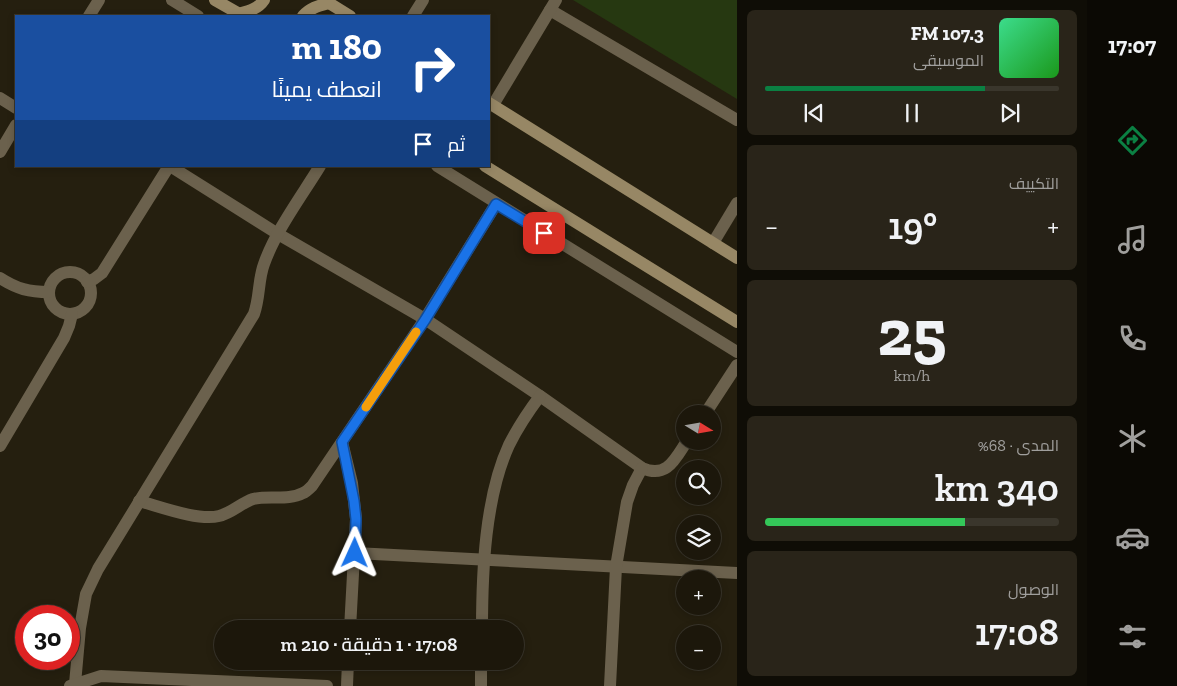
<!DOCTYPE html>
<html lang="ar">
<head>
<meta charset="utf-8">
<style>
	:root { --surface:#1c170b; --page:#292419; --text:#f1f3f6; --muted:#a09f9d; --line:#3a362c; --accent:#0b8043 }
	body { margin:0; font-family:"Zilla Slab",Cairo,serif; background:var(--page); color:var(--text); direction:rtl; height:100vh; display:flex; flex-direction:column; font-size:19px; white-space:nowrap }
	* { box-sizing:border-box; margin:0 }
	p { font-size:16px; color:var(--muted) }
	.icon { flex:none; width:28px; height:28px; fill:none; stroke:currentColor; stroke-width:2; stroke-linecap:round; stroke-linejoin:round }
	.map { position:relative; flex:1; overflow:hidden; direction:ltr }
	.panel { display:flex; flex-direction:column; gap:10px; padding:10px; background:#0f0d06; width:350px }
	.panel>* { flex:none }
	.hud { position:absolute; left:15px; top:15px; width:475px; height:152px; border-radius:0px; box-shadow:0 2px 8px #0003,0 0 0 1px var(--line); direction:rtl; background:#1a4fa0; color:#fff; overflow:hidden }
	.needle { width:32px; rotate:101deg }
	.tools { position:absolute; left:676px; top:405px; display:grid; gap:10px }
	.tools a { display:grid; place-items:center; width:45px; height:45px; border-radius:50%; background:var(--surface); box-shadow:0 2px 8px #0003,0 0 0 1px var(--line); font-size:25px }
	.speed { position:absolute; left:15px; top:605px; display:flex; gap:10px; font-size:25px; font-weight:700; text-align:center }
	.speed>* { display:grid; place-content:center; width:65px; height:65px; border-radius:50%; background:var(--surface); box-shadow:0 2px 8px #0003,0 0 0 1px var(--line); line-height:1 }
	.speed .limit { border:8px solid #d22; background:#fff; color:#111 }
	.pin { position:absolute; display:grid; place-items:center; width:42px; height:42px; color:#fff; margin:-21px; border-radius:10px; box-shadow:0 2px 8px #0006 }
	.me { position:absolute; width:55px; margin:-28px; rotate:1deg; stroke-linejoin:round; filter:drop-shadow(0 0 4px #0008) }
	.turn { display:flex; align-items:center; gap:18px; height:105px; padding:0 25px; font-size:22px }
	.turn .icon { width:65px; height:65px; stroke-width:2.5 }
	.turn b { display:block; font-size:35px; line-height:42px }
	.then { display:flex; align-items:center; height:48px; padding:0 25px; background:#0003; gap:10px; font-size:19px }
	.big { font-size:38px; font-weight:600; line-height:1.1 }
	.panel .card { flex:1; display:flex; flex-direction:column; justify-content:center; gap:8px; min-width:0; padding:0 18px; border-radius:8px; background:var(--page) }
	.panel .dial { align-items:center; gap:0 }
	.dial b { font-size:65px; line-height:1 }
	.song { display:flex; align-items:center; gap:15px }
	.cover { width:60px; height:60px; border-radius:8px; background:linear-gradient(135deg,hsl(150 70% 55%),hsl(120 70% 35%)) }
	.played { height:5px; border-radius:2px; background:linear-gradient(90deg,var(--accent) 75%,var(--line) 75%) }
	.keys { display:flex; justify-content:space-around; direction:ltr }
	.heat { display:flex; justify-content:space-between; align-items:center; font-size:28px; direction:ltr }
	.charge { height:8px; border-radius:4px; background:linear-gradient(90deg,#34c759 68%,var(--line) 0) }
	.trip { position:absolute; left:214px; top:620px; width:310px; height:50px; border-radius:25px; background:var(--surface); box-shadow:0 2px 8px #0003,0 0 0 1px var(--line); font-weight:600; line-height:50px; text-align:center; direction:rtl }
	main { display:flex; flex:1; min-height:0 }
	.dock { display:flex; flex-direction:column; width:90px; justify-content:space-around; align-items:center; background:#0b0904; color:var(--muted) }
	.dock .icon { width:35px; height:35px }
	.dock .current { color:var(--accent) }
	.dock b { font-size:22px; color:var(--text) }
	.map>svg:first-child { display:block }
	.green { fill:#263811 }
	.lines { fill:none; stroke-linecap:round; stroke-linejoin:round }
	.minor { stroke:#6b614d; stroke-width:12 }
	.secondary { stroke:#978765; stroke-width:12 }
	.route-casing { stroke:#114b97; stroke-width:12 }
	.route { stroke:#1a73e8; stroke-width:9 }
	.slow { stroke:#f59e0b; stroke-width:9 }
</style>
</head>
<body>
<main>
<nav class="dock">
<b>17:07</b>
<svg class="icon current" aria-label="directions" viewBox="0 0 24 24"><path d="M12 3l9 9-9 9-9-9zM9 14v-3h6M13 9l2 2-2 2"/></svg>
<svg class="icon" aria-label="music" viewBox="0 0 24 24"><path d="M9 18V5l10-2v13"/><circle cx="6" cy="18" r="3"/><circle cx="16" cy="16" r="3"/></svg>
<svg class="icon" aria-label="phone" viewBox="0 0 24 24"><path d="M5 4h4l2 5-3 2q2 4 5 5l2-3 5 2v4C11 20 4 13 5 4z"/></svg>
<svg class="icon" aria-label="climate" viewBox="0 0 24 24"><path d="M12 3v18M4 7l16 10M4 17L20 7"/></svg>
<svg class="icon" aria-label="car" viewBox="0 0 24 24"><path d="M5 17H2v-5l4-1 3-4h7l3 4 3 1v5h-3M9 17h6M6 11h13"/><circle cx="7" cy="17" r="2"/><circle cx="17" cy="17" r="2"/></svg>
<svg class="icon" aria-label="filters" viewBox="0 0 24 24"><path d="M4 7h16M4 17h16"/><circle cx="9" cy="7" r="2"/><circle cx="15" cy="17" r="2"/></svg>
</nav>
<section class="panel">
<div class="card">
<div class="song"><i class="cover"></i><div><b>107.3 FM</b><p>الموسيقى</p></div></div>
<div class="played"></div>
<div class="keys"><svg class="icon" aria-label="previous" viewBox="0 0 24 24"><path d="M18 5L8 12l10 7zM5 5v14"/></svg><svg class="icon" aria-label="pause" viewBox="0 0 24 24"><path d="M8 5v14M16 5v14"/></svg><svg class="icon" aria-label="next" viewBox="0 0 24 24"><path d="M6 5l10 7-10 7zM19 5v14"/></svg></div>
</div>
<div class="card"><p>التكييف</p>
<div class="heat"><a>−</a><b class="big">19°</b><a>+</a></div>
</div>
<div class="card dial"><b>25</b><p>km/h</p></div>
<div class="card"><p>المدى · 68%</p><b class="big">340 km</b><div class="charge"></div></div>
<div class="card"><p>الوصول</p><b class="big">17:08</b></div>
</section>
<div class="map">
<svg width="737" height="686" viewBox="0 0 737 686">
	<rect width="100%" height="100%" fill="#251f0f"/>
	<path class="green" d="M573,0h164v99z"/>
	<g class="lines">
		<g class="minor">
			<path d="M172,0l26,16"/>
			<path d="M550,10l187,110"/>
			<path d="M89,16l10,-16"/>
			<path d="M413,16l10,-16"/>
			<path d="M0,98l16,10"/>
			<path d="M493,105l63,-105"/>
			<path d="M0,152l16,-27"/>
			<path d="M170,166l108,68 147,85 115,77 102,72c25,11 33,-9 45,-27"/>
			<path d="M437,166l300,186"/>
			<path d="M713,243l24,-40"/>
			<circle cx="70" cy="293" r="21"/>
			<path d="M0,278c17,11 29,14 49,14"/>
			<path d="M87,282l7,-3 8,-6 67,-107"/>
			<path d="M705,414l32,-49"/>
			<path d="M342,442l10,41 4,36 -6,110"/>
			<path d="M0,446l64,-108 5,-12 3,-12"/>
			<path d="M139,501c22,6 59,20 80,15 13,-3 22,-13 34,-17 16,-4 35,2 50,-6 3,-1 6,-4 9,-7l113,-167 71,-115"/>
			<path d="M355,553l382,20"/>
			<path d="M482,629c0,-57 3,-132 27,-184 9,-18 19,-33 31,-49"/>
			<path d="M75,684l5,-56 6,-34 12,-25 156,-255c6,-17 4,-34 10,-50 12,-34 37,-67 56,-98"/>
			<path d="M70,686l31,-10 226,10"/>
			<path d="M347,686l1,-25"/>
			<path d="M481,686v-25"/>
			<path d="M610,686l6,-119 11,-65 6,-17 9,-17"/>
		</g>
		<g class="secondary">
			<path d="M215,0l28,16"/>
			<path d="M324,0l26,16"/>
			<path d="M238,14c11,-3 20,-5 26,-14"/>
			<path d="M303,16c7,-8 15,-10 26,-13"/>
			<path d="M489,103l248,155"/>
			<path d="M485,166l252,156"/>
		</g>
	</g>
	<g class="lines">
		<g class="route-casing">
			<path id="route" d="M355,553l1,-34 -2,-18 -12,-59 83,-122 71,-116 48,29"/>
		</g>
		<use href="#route" class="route"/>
		<path class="slow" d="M366,407l50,-75"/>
	</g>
</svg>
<div class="tools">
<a><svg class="needle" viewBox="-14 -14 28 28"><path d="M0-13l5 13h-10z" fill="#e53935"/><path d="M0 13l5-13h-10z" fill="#a09f9d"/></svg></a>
<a><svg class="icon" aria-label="search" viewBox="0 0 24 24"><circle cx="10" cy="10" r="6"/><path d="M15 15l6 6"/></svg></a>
<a><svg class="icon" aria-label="layers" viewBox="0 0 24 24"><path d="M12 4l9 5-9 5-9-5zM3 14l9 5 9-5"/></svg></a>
<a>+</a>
<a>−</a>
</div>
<div class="speed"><div class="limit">30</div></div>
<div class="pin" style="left:544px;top:233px;background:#d93025"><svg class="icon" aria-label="arrive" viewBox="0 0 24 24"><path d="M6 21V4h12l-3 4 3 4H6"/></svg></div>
<svg class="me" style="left:355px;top:553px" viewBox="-20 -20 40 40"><path d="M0-17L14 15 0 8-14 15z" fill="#1a73e8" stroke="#fff" stroke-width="4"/></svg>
<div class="trip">17:08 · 1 دقيقة · 210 m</div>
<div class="hud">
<div class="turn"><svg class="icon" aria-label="right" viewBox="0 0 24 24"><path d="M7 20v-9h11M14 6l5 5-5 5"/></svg><div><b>180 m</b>انعطف يمينًا</div></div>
<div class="then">ثم<svg class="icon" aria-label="arrive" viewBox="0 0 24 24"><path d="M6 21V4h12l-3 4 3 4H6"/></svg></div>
</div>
</div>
</main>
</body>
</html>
